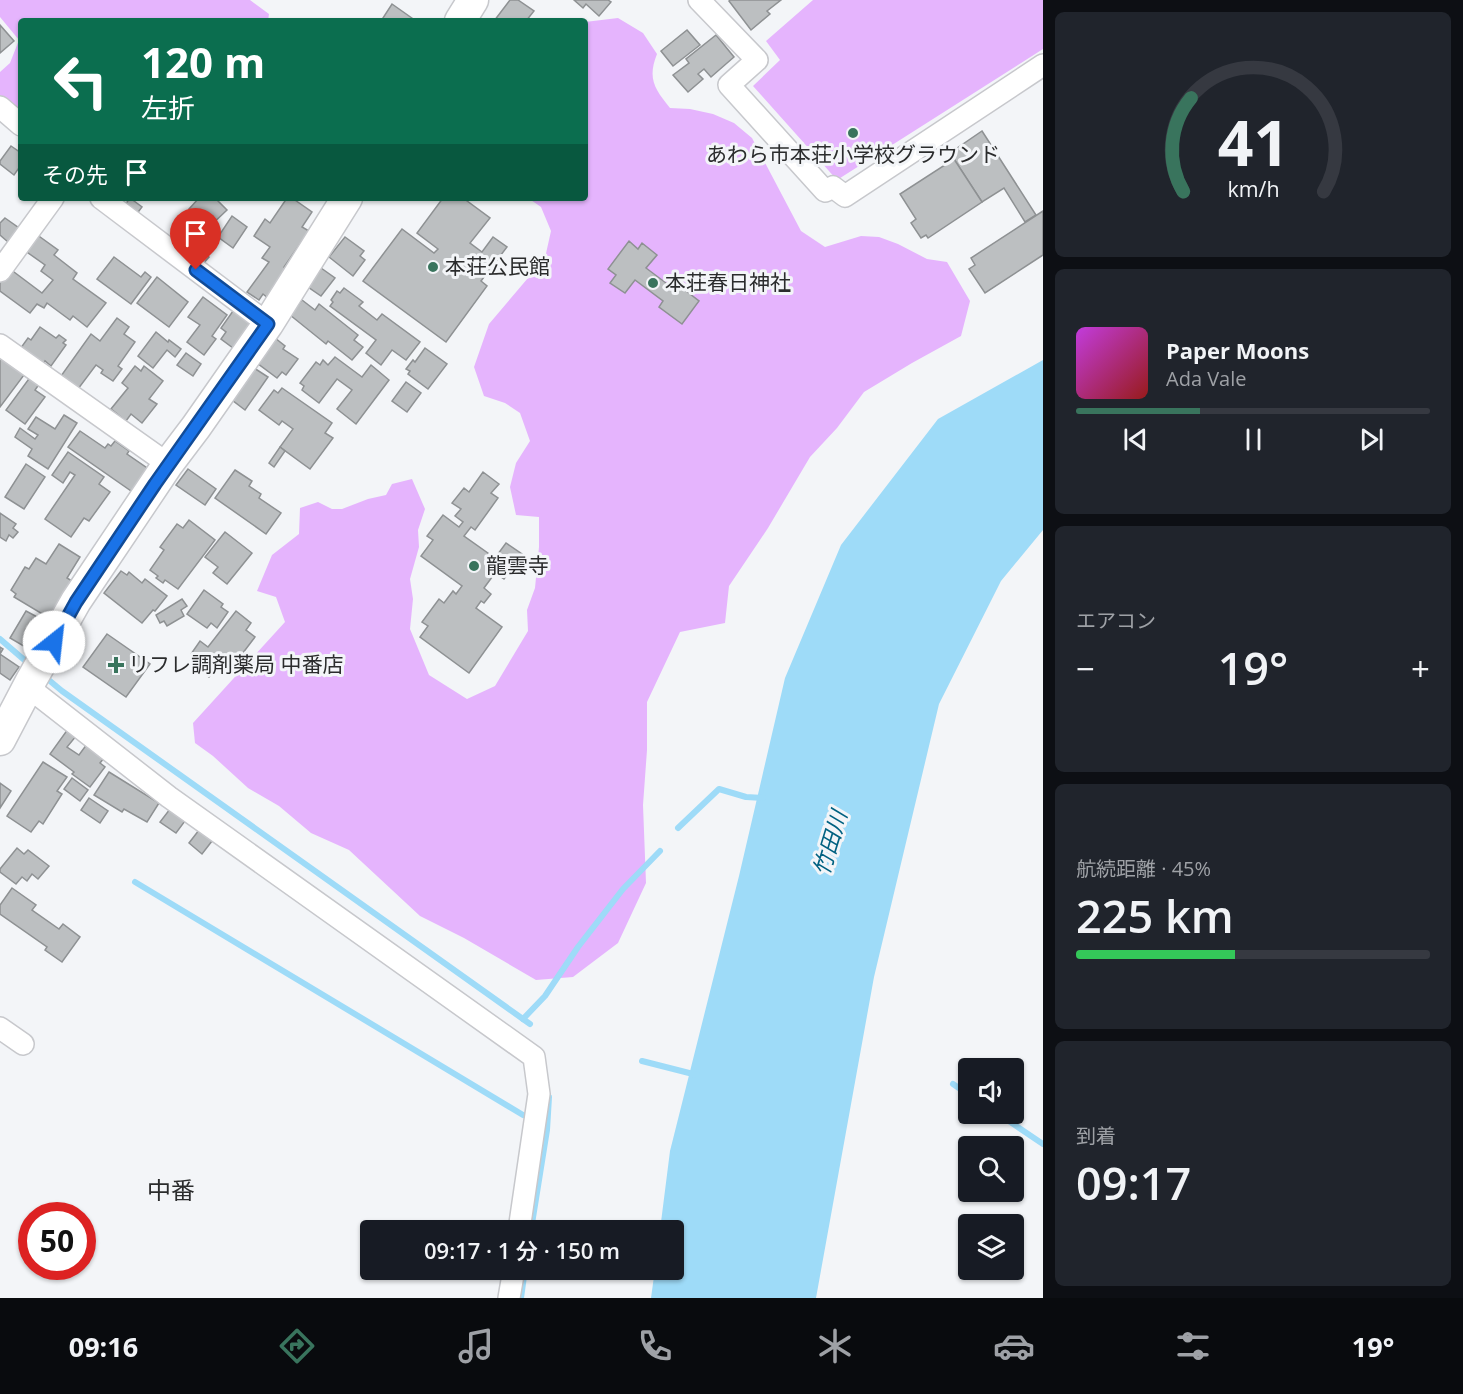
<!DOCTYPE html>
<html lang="ja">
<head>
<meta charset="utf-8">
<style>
	:root { --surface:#171b24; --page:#20242c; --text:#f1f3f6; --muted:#9ea1a6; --line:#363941; --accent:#39745d }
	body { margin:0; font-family:"Open Sans","Noto Sans JP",sans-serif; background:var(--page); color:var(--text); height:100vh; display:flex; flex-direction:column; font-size:22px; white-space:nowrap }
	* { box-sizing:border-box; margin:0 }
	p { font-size:20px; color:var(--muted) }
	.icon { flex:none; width:33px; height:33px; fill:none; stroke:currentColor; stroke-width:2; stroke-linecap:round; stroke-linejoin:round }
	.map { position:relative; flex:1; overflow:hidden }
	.sheet { display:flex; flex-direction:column; gap:12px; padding:12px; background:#0d0f14; width:420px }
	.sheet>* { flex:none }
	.guide { position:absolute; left:18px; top:18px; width:570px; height:183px; border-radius:6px; box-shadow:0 2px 4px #0004; background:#0b6e4f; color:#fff; overflow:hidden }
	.controls { position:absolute; left:958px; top:1058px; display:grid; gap:12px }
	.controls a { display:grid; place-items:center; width:66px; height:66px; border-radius:6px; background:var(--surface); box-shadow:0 2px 4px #0004; font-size:30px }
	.speed { position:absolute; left:18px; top:1202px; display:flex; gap:12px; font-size:30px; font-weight:700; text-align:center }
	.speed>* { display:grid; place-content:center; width:78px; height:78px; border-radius:50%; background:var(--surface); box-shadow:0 2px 4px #0004; line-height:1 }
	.speed .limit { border:9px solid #d22; background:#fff; color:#111 }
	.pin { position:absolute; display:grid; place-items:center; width:51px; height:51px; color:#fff; margin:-62px -26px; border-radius:50% 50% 50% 0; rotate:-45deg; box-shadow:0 0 6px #0007 }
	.pin .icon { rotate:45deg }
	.me { position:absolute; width:66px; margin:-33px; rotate:29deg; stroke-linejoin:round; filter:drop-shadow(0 0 4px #0008) }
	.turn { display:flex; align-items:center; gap:21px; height:126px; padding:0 24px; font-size:27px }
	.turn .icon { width:78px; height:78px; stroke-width:2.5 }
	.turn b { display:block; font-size:42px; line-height:51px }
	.then { display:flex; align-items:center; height:57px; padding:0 24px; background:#0003; gap:12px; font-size:22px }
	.big { font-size:45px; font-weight:600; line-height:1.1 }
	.sheet .card { flex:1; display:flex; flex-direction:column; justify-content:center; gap:9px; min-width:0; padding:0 21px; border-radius:9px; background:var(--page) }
	.sheet .dial { align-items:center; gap:0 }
	.dial svg { height:156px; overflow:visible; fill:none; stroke:var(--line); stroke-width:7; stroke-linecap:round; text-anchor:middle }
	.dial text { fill:var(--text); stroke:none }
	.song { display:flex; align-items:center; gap:18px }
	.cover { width:72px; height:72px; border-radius:9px; background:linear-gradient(135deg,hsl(290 70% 55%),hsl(0 70% 35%)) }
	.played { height:6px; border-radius:3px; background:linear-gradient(90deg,var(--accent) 35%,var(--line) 35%) }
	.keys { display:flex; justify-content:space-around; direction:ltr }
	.heat { display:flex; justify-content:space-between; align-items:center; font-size:33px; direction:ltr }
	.charge { height:9px; border-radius:4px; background:linear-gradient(90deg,#34c759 45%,var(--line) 0) }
	.trip { position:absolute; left:360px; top:1220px; width:324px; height:60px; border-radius:6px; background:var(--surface); box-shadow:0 2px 4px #0004; font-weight:600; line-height:60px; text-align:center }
	.menu { display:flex; height:96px; justify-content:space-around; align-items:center; background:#090b0e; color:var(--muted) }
	.menu .icon { width:42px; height:42px }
	.menu .on { color:var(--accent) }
	.menu b { font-size:27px; color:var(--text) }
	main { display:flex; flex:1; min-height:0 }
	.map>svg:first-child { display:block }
	.green { fill:#e5b4fd }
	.water { fill:#9edbf8 }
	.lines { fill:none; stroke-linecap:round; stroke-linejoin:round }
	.stream { stroke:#9edbf8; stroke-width:6 }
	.building { fill:#bcbfc1; stroke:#8e9193; stroke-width:1.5 }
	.minor-casing { stroke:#c7c8cc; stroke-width:24 }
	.secondary-casing { stroke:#c7c8cc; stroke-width:33 }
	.minor { stroke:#fff; stroke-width:21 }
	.secondary { stroke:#fff; stroke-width:30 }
	.route-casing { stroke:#114b97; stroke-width:15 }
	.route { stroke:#1a73e8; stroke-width:10 }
	.poi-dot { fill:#39745d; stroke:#f3f5f8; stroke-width:2 }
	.labels { text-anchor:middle; stroke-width:6; stroke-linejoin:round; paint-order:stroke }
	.poi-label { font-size:21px; fill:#2b2c2d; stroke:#f3f5f8; text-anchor:start }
	.water-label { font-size:22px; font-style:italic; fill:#006181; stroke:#f3f5f8 }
	.quarter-label { font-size:24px; fill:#2b2c2d; stroke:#f3f5f8 }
</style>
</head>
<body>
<main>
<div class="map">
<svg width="1043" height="1298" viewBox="0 0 1043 1298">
	<rect width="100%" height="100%" fill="#f3f5f8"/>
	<g class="green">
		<path d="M0,0h250l19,14 -1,7h-247v90l-21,-13v-26l10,-9 9,-23 -19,-23z"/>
		<path d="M813,0h230v49l-206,131 -84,-94 27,-26 -14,-19z"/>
		<path d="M618,18l25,15 14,21c-10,25 -2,35 13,54l20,1 23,5 21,9 18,15 49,93 24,16 36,-11 18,1 19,7 29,15 20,3 23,39 -9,35 -49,27 -48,29 -27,36 -27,29 -42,71 -39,58 -4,37 -45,9 -33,70v48l-4,55 3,78 -28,60 -45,34 -37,3 -72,-42 -44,-22 -71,-66 -38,-17 -32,-27 -31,-18 -35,-32 -18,-13 -2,-20 92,-101 -9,-25 -19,-6 15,-36 27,-21 1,-26 18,-6 14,7h10l26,-10 18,-4 6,-11 20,-5 13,30 -7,21 1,17 -9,32 3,20 -3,30 19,46 38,24 28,-13 33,-55 -1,-21 8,-22 4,-41v-30l-23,-2 -6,-28 6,-24 14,-22 -10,-28 -15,-10 -21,-7 -10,-29 15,-43 56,-66 6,-27 -10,-24 -13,-9h57v-176z"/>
	</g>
	<path class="water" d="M1043,360v170l-42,51 -62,123 -65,273 -58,321h-165l4,-29h19v-39h-14l10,-79 69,-275 46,-198 56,-133 97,-126z"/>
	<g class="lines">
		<g class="stream">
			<path d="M0,639l29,25"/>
			<path d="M44,676l18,15 468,333"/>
			<path d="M678,828l41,-39 27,8 17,1"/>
			<path d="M135,882l388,233"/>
			<path d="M523,1019l22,-23 33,-49 45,-58 37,-38"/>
			<path d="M642,1061l55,14"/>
			<path d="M953,1084l16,11"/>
			<path d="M997,1113l46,31"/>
			<path d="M531,1230l16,-100 2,-33"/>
			<path d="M521,1298l4,-29"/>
		</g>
	</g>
	<g class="building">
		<path d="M510,0h8l16,11 -8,10h-32z"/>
		<path d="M574,0h34l3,2 -12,14 -13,-12 -3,4z"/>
		<path d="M730,0h51l-14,11 3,3 -19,16 -22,-29z"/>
		<path d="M392,4l24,17h-35z"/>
		<path d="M0,25l14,16 -14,12z"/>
		<path d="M687,30l13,15 -27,21 -12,-15z"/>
		<path d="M716,35l18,22 -23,20 -7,-8 -6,5 5,5 -15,13 -15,-17 16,-12 -3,-4z"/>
		<path d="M982,131l54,84 -11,7 -21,-34 -22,14 -32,-49z"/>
		<path d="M11,146l10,7v12l-7,10 -14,-11v-3z"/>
		<path d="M954,159l28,43 -54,36 -2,-3 -5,3 -10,-15 5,-4 -16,-25z"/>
		<path d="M130,198l12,9 -6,8 -12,-9z"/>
		<path d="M199,198h16l12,12 -19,18 -19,-19z"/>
		<path d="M287,198h5l20,14 -10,15 7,4 -25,36 5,4 -20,28 -6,-5 -4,6 -12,-8 22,-30 -7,-4 8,-11 -16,-11 11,-17 5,4z"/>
		<path d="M443,198h20l27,20 -20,25 12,9 11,-15 14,10 -26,34 6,5 -41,56 -83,-61 39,-52 32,24 4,-4 -21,-16z"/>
		<path d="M1043,211v44l-58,38 -16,-24 6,-4 -4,-7z"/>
		<path d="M232,216l15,11 -14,21 -15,-11z"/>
		<path d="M5,218l14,10 -11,14 -8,-7v-12z"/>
		<path d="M36,234l22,16 -4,5 23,18 -4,6 33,24 -19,24 -14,-11 -3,4 -23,-17 -3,5 -7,-4 -7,9 -30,-22v-8l10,-14 32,24 11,-13 -12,-9 4,-6 -21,-15z"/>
		<path d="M182,236l27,21 -7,8 -26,-21z"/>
		<path d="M345,237l19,14 -4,5 5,4 -12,16 -24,-19z"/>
		<path d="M629,241l9,8 4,-6 15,12 -11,13 28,21 3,-5 22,17 -17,23 -23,-17 4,-6 -28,-21 -10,13 -15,-10 6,-8 -8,-6z"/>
		<path d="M114,257l27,20 4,-5 6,5 -20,27 -34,-25z"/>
		<path d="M321,268l14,10 -14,18 -13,-9z"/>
		<path d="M157,277l31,25 -19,25 -32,-24z"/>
		<path d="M344,288l19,14 -4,4 18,14 5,-6 38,28 -14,18 -14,-10 -11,15 -15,-12 10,-13 -46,-34 3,-4 -2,-2 6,-9 3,2z"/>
		<path d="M203,297l24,18 -15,21 4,3 -12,16 -17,-13 13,-17 -12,-8z"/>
		<path d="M302,300l13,10 4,-6 39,31 -4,5 9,7 -11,13 -24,-19 -2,3 -36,-29z"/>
		<path d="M233,311l18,13 -18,24 -12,-9 5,-7 -5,-4z"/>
		<path d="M117,318l12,9 -5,7 11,8 -17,24 4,3 -9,12 -12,-8 2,-3 -7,-5 -18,24 -17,-13 30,-42 9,7z"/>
		<path d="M40,327l16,11 3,-3 7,5 -3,3 3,2 -15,21 -6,-5 -3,5 -22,-17 8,-11 3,2z"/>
		<path d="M156,332l12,10 1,-2 12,9 -6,8 -8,-7 -14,18 -15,-12z"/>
		<path d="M275,338l10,8 -2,3 15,10 -12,16 -4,-3 -5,6 -20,-15z"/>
		<path d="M425,348l22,16 -19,25 -20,-15 2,-3 -4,-2 7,-9 2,2z"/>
		<path d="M186,353l15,11 -8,12 -16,-11z"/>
		<path d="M0,357l24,18 -24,32z"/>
		<path d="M335,357l27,20 9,-12 18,15 -33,44 -19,-15 15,-19 -15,-11 -18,24 -17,-13 2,-4 -4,-3 16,-21 4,3 3,-5 5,5z"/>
		<path d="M135,366l6,5 3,-5 19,15 -14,18 8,5 -15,19 -11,-9 -5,7 -15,-12 17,-21 -6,-5z"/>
		<path d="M254,368l14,9 -23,33 -13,-10z"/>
		<path d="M31,376l9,7 -5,7 10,7 -20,27 -19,-14z"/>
		<path d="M406,382l15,11 -14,19 -15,-11z"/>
		<path d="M282,388l50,35 -7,10 8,5 -23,31 -30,-22 13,-18 -11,-8 -3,4 -20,-15 15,-20 4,3z"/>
		<path d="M64,415l13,8 -29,46 -20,-13 4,-7 -17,-12 5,-9 15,11 3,-4 -10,-6 8,-12 19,12z"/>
		<path d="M80,431l25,17 3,-4 3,2 4,-5 14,10 -2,3 23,16 -16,23 -66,-46z"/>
		<path d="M280,447l5,4 -11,16 -5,-4z"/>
		<path d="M68,452l36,25 -5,7 11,8 -21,29 -5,-3 -13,19 -26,-18 30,-44 -5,-3 -7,11 -11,-8z"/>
		<path d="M26,464l19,13 -21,32 -19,-12z"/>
		<path d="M188,469l28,20 -11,16 -29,-20z"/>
		<path d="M235,470l17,11 -3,5 12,8 -2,4 22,15 -15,21 -51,-36z"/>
		<path d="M483,472l16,12 -8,9 7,5 -23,32 -4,-3 -7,9 31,22 11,-15 16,11 -18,25 -9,-6 -11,15 7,6 -7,9 -3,-2 -5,7 26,19 -33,46 -49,-36 8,-11 -6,-4 17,-23 5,4 9,-12 3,3 6,-8 -41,-30 12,-16 -6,-4 16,-21 16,12 4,-5 -8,-6 6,-7 -9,-6 12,-15 5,4z"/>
		<path d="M0,513l16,11 -3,4 5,4 -5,6 -4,-3 -3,6 -6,-4z"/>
		<path d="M189,520l26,20 -37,49 -13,-9 -2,3 -7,-5 2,-2 -8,-6 14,-20 -4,-3 17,-23 6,4z"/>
		<path d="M225,532l27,21 -25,31 -14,-11 5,-6 -13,-10z"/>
		<path d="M59,544l21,13 -13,21 5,3 -23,37 -35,-21 2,-3 -5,-4 14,-23 4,2 7,-11 10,6z"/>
		<path d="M121,571l6,4 2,-3 13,11 3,-4 22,17 -12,15 -2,-1 -11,13 -38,-30z"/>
		<path d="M204,590l19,14 -2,3 7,5 -11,16 -6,-5 -4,5 -20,-14z"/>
		<path d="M182,599l5,7 -6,4 3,6 -17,10 -3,-5 -4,2 -4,-8z"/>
		<path d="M26,611l17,9 -16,28 -17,-10z"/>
		<path d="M236,611l15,12 -5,7 9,7 -22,29 -9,-7 -15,18 -20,-15 5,-6 -3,-2 9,-13 8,6z"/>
		<path d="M107,634l43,30 -24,33 -43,-30z"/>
		<path d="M0,647l3,2 -3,5 19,13 -9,13 -10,-7z"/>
		<path d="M68,729l9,6 -10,12 12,8 8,-11 18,13 -5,6 5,4 -15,20 -18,-13 2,-2 -24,-18z"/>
		<path d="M43,762l24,15 -10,14 5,3 -19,30 -4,-3 -8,11 -24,-16z"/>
		<path d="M109,772l50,31 -12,19 -23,-13 -2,3 -28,-17z"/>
		<path d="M72,778l16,12 -8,11 -16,-12z"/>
		<path d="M0,783l11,8 -11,17z"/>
		<path d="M89,798l19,13 -8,12 -19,-13z"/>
		<path d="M170,809l15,12 -9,12 -16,-11z"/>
		<path d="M199,830l13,11 -10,13 -13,-11z"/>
		<path d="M17,848l7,6 4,-4 21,16 -11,13 -6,-5 -5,7 -5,-4 -6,7 -16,-12v-3z"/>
		<path d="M12,888l24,17 -4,5 27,19 4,-5 17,13 -18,25 -17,-12 2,-3 -47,-33v-9z"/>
	</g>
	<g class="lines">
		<g class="minor-casing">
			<g id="minor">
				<path d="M699,0l58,60 -28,25 96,106 8,-4 12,9 198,-131"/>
				<path d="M0,107l21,18"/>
				<path d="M101,198l167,126"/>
				<path d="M0,271l53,-73"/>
				<path d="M0,345l168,119"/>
				<path d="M28,687l141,110 365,260 5,37 -20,136"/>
				<path d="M0,1028l23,16"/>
				<path d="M509,1298l5,-29"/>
			</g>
		</g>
		<g class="secondary-casing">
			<g id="secondary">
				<path d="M460,21l13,-21"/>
				<path d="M0,740l32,-61 44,-78 92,-137 28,-37 72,-103 79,-126"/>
			</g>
		</g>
		<use href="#minor" class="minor"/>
		<use href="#secondary" class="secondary"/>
	</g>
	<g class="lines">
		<g class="route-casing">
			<path id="route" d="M54,642l22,-40 79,-118 113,-160 -72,-54"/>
		</g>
		<use href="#route" class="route"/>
	</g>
	<g class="poi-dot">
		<circle cx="853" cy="133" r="6"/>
		<circle cx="433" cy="267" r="6"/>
		<circle cx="653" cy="283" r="6"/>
		<circle cx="474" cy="566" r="6"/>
		<path d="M113 656h6v6h6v6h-6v6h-6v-6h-6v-6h6z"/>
	</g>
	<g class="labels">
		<g class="poi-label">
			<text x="853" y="162" text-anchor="middle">あわら市本荘小学校グラウンド</text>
			<text x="445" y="274">本荘公民館</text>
			<text x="665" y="290">本荘春日神社</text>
			<text x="486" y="573">龍雲寺</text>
			<text x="128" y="672">リフレ調剤薬局 中番店</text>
		</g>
		<g class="water-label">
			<text transform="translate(830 843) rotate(-73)" y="8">竹田川</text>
		</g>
		<g class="quarter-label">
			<text x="171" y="1199">中番</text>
		</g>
	</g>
</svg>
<div class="controls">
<a><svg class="icon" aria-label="sound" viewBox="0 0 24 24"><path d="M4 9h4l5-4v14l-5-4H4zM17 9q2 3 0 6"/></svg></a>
<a><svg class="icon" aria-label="search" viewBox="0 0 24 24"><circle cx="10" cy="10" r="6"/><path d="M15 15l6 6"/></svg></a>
<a><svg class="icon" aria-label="layers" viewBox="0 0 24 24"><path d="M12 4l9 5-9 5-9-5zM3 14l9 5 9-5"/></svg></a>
</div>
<div class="speed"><div class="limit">50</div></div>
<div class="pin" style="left:196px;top:270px;background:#d93025"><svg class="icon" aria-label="arrive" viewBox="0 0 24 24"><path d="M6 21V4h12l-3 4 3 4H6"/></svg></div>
<svg class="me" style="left:54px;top:642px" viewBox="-20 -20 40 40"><circle r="19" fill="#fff"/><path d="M0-13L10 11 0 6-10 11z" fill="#1a73e8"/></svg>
<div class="trip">09:17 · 1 分 · 150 m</div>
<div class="guide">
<div class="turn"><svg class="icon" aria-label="left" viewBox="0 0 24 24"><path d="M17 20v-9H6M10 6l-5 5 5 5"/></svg><div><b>120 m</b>左折</div></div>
<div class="then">その先<svg class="icon" aria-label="arrive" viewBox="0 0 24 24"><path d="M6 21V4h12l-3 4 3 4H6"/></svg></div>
</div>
</div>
<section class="sheet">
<div class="card dial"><svg viewBox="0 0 100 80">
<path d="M14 69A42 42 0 1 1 86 69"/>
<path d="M14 69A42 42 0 0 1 18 21" stroke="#39745d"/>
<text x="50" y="56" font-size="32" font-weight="700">41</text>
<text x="50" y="72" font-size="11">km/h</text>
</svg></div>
<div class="card">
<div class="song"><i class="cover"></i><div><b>Paper Moons</b><p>Ada Vale</p></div></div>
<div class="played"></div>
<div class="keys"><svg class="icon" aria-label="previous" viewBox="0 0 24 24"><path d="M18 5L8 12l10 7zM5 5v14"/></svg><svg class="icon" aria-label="pause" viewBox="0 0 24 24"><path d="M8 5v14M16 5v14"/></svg><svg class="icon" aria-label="next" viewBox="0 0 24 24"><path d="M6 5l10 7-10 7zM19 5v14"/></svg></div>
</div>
<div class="card"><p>エアコン</p>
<div class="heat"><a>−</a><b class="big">19°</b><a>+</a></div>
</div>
<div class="card"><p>航続距離 · 45%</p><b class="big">225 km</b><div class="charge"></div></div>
<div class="card"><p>到着</p><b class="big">09:17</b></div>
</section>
</main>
<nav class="menu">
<b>09:16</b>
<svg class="icon on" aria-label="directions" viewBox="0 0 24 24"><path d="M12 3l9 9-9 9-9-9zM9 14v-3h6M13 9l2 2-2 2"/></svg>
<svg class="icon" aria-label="music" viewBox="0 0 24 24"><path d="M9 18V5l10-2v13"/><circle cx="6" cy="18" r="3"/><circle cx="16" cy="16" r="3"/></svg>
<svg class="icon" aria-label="phone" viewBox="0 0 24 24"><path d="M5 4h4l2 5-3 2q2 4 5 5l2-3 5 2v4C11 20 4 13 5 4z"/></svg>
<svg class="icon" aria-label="climate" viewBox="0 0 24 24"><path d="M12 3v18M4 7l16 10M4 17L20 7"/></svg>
<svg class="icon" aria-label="car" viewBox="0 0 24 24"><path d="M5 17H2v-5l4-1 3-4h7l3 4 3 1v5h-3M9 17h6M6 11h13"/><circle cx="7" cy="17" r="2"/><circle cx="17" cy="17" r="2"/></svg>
<svg class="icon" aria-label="filters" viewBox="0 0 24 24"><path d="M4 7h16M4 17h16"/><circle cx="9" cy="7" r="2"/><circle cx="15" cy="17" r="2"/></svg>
<b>19°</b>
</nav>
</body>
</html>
